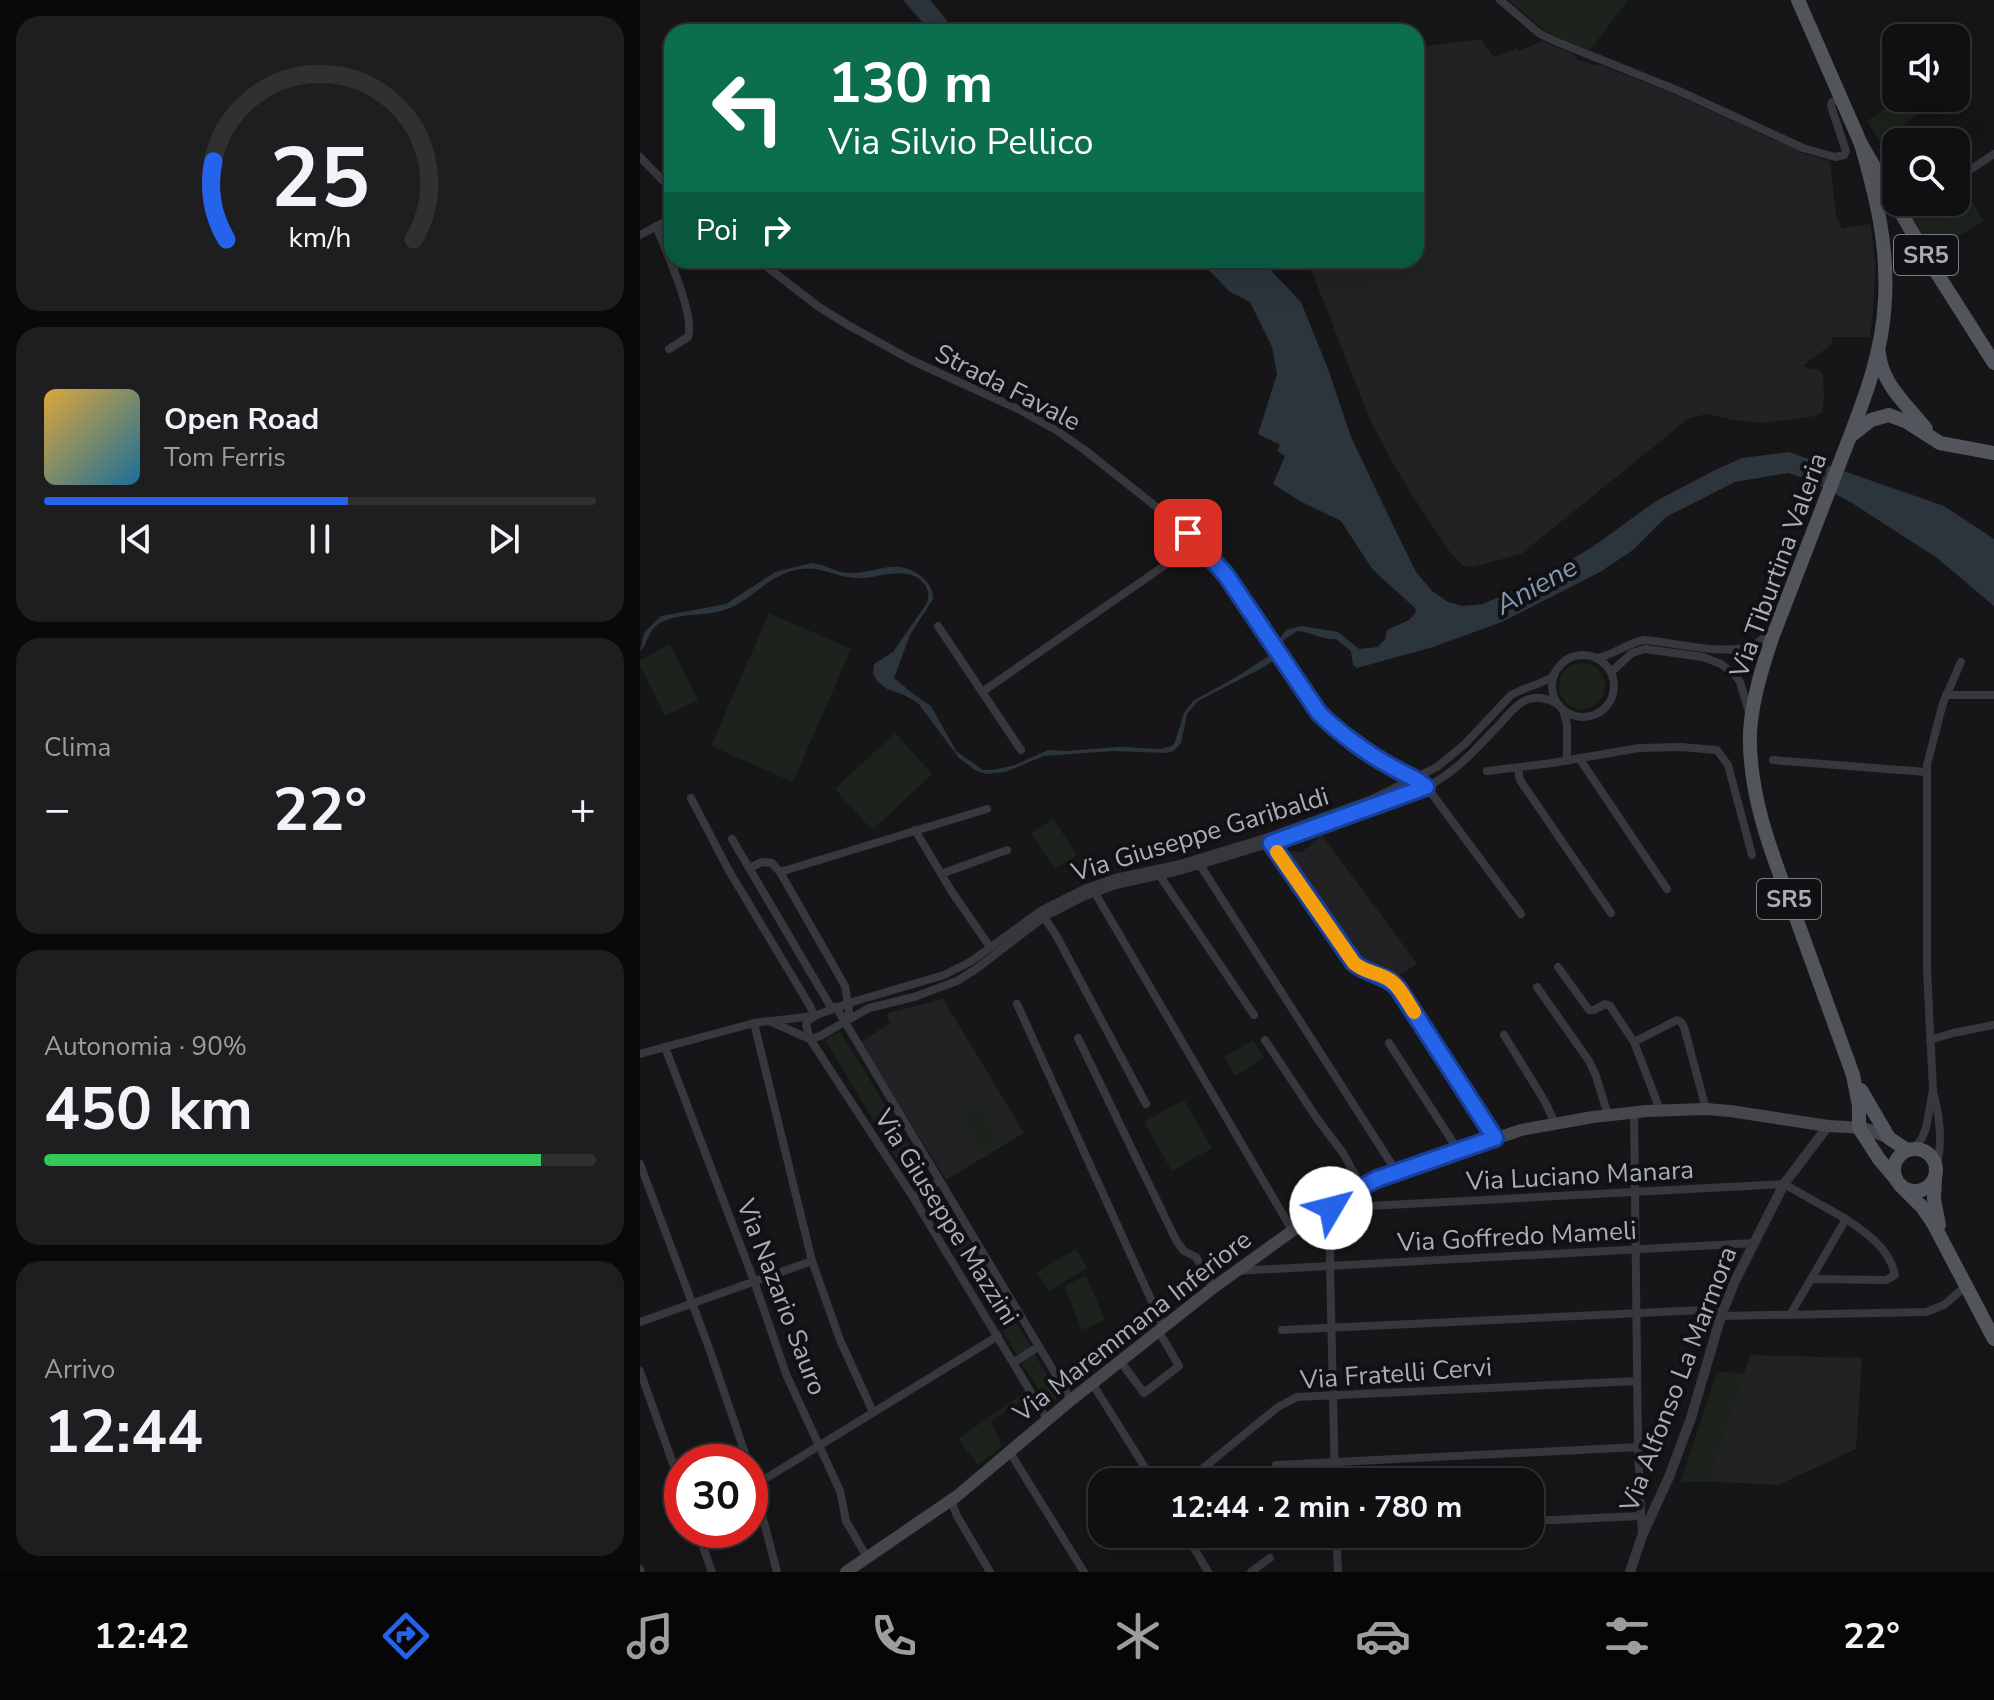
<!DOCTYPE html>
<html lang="it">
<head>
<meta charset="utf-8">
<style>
	:root { --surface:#101012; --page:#1e1e20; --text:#f1f3f6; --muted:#9c9d9f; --line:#303032; --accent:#2563eb }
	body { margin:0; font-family:"Nunito Sans",sans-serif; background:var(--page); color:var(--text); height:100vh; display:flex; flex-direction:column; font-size:30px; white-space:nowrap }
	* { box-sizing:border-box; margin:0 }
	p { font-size:26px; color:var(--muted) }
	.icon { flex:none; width:44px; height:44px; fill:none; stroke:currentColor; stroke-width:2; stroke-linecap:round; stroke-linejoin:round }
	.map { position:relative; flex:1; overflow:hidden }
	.panel { display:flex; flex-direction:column; gap:16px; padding:16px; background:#09090a; width:640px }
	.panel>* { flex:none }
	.hud { position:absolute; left:24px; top:24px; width:760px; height:244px; border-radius:24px; box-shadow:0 8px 32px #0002,0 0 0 2px var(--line); background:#0b6e4f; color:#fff; overflow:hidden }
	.fabs { position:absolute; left:1242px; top:24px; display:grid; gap:16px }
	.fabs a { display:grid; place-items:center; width:88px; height:88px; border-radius:16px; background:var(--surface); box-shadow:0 8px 32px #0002,0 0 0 2px var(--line); font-size:40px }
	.speed { position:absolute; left:24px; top:1444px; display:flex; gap:16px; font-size:40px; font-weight:700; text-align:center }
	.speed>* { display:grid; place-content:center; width:104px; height:104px; border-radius:50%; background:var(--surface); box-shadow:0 8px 32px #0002,0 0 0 2px var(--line); line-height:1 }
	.speed .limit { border:12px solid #d22; background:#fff; color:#111 }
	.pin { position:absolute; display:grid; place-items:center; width:68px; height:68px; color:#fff; margin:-34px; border-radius:16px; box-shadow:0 4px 12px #0006 }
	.me { position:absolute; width:88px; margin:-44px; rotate:53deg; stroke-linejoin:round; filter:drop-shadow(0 0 6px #0008) }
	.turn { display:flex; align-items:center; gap:28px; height:168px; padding:0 32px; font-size:36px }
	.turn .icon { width:104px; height:104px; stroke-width:2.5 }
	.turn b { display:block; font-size:56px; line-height:68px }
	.then { display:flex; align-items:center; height:76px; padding:0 32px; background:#0003; gap:16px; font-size:30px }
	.big { font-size:60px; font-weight:700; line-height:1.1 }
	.panel .tile { flex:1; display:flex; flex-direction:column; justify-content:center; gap:12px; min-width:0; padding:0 28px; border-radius:24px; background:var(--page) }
	.panel .dial { align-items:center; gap:0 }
	.dial svg { height:208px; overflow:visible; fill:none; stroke:var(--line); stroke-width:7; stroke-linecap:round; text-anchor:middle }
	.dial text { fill:var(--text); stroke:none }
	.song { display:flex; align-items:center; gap:24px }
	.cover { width:96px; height:96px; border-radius:12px; background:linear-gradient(135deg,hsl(40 70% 55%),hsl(200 70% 35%)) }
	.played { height:8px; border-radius:4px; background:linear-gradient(90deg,var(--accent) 55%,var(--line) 55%) }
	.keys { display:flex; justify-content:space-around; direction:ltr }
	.heat { display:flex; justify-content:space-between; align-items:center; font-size:44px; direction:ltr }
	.charge { height:12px; border-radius:6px; background:linear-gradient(90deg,#34c759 90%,var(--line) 0) }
	.trip { position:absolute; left:448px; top:1468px; width:456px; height:80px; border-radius:24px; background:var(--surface); box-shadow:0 8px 32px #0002,0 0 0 2px var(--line); font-weight:700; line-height:80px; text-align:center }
	.dock { display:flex; height:128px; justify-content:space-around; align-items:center; background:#060607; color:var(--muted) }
	.dock .icon { width:56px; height:56px }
	.dock .current { color:var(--accent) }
	.dock b { font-size:36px; color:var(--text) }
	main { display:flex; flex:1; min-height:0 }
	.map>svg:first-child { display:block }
	.built { fill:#222225 }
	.green { fill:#1c231d }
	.water { fill:#2c353c }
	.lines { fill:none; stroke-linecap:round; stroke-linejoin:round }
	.minor { stroke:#37383d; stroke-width:8 }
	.tertiary { stroke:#37383d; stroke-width:10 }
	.secondary { stroke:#45474d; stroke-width:12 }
	.primary { stroke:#53555c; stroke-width:14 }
	.route-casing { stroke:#184099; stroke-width:20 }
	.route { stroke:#2563eb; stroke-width:14 }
	.slow { stroke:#f59e0b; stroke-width:14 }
	.labels { text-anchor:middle; stroke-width:8; stroke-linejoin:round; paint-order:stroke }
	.shield { fill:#111113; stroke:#7b7e86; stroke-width:2 }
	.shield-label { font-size:24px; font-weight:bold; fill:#a8adb8 }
	.street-label { font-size:26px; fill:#a8adb8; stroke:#111113 }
	.water-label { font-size:28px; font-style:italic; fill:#7f9bb3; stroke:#111113 }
</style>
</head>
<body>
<main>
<section class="panel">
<div class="tile dial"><svg viewBox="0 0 100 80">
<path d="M14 69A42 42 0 1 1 86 69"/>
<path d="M14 69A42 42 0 0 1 9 39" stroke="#2563eb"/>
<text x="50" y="56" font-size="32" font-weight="700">25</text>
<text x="50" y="72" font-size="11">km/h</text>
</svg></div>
<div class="tile">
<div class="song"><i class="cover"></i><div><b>Open Road</b><p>Tom Ferris</p></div></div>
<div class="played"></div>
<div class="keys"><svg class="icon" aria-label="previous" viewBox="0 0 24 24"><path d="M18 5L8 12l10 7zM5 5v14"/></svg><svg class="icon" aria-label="pause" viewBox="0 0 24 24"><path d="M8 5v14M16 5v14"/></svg><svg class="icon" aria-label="next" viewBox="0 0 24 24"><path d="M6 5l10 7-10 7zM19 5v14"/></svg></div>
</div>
<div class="tile"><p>Clima</p>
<div class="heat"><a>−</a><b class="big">22°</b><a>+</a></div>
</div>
<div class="tile"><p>Autonomia · 90%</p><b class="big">450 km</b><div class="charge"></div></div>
<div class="tile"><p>Arrivo</p><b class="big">12:44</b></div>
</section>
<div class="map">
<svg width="1354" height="1572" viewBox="0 0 1354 1572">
	<rect width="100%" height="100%" fill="#161618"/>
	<g class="built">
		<path d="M841,39l13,18 23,-9 2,3 23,-10 33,14 2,4 16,6 4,-1 72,28 137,62 15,4 9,4 6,53 6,13 29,-4 4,42 -1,35 -4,36h-39l2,6 -30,23 7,3 9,1 4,5 1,24 -2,13 -6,4 -52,7 -30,-3 -28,-6 -18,5 -167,135 -49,13 -10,-2 -12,-13 -29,-43 -29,-47 -23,-45 -59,-150 -4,-7h110v-213z"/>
		<path d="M682,835l95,129 -20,12 -36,-11 -74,-109 1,-5 14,1z"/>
		<path d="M303,999l81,134 -78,47 -85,-138 29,-19 -3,-7 1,-3z"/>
		<path d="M1110,1355l112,3 -6,91 -78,36 -59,-3 -4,-23z"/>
	</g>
	<g class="green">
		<path d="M869,0h119l-38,50 -44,-18z"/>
		<path d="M1261,98h10l9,15 -41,27 -12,-19z"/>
		<path d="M1316,174l28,47 -52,31 -29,-50h53z"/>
		<path d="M129,613l82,36 -58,133 -82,-36z"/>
		<path d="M30,644l28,56 -33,16 -25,-51v-5z"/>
		<circle cx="942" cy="686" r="23"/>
		<path d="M255,733l37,41 -60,56 -37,-41z"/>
		<path d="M413,819l24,36 -22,14 -24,-36z"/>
		<path d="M200,1031l90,148v4l-13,9 -92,-152 7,-5z"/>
		<path d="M613,1040l11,18 -29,18 -11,-19z"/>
		<path d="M544,1100l28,48 -40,23 -28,-49z"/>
		<path d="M338,1104l25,38 -21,14 -25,-39z"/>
		<path d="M297,1188l94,159 -14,8 -94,-159z"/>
		<path d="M436,1249l11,19 -38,23 -12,-19z"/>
		<path d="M446,1276l19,44 -23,10 -18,-44z"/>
		<path d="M394,1354l27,42 -13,8 -27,-42z"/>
		<path d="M1077,1372l27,1 -29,86 4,23h-38z"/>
		<path d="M382,1394l3,4 -34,23 11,25 -24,19 -20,-26z"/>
	</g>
	<g class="water">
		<path d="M263,0h27l26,32h-25z"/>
		<path d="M559,260h62l40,42 27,67 23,68 39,82 26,53 16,19 16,11 14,4 21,-2 43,-19 65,-37 65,-47 59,-31 27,-12 47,-6 155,54 50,33v67l-57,-48 -85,-55 -42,-23 -22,-7 -53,9 -69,35 -33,33 -33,22 -98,50 -69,25 -76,21 -4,-3 -2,-14 -15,-12c-13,1 -25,-7 -39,-8l-12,8 -4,7 -3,-5 8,-11 15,-4 37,6 21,17 19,-2 7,-8 2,-9 22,-10 7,-8 -1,-4 -42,-38 -32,-49 -41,-20 -27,-17 12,-28 -8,-5 3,-6 -22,-11 19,-60 -5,-27 -22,-45 -20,-10z"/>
		<path d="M172,563c12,1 23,9 36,10 30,1 47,-17 74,4 7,6 11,13 11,22l-23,36 -16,43 18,15 19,13 25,45 27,19h10l22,-5 33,-15 17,1 55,-4 41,2 11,-3 3,-4 9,-29 9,-12 45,-25 34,-22 3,5 -9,7 -68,35 -11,13 -6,29 -7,8 -9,2 -52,-2 -69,5 -39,16 -20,2 -10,-4 -16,-12 -41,-55 -14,-8 -17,-6 -9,-7 -5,-8 1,-10 19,-12 34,-49c2,-7 2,-12 -2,-18 -16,-23 -48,-5 -70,-7 -19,-1 -35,-12 -54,-9 -32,5 -43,26 -69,38 -22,11 -50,4 -72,16 -12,6 -11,19 -20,29l4,-19 17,-17 65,-12 49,-32z"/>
	</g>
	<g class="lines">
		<g class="minor">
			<path d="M860,0l40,34 15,7 124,50 124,57 32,9 9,-2 2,-4 -15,-45 1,-4 8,-3"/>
			<path d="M0,157l32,33"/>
			<path d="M1325,173l29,-19"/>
			<path d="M16,226c9,23 40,90 32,111l-19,12"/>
			<path d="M0,235l32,-17"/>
			<path d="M118,260l61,47 29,18 63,35 107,49 38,21 30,21 83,66 24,21 33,37 90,135c20,21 50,43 76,57 13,8 26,12 37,23l92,124"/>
			<path d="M298,626l83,124"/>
			<circle cx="943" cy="686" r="31"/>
			<path d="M957,658c17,-3 30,-15 47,-18 30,2 82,17 109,5 8,-3 13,-10 20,-16"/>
			<path d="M971,672l21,-19 13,-4 58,8 18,7 15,12 4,6 9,30"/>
			<path d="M342,692l215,-149"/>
			<path d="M1306,695h48"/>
			<path d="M923,710l4,14v37"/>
			<path d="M939,758l88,131"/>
			<path d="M1133,760l153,12"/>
			<path d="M878,768l2,12 4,6 87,127"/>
			<path d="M847,771l65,-8 87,-15 41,-1 37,3 11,15 24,90"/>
			<path d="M51,798l37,71 82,137 4,10"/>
			<path d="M275,830l37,62 38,55"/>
			<path d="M92,839l100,170"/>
			<path d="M631,843l83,120c14,12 32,11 44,25l97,150"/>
			<path d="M560,865l196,306"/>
			<path d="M109,868l13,-6 10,1 8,9 65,114 5,32"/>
			<path d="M140,872l207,-63"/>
			<path d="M301,874l66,-24"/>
			<path d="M520,876l94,139"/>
			<path d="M455,893l197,337"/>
			<path d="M404,917l12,18 90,169"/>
			<path d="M918,967l31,43h5l11,-6 5,2 24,36"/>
			<path d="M897,987l52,74 7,15 12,39"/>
			<path d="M377,1004l146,322"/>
			<path d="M196,1007l235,393"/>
			<path d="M174,1017l-6,4 -2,4 4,14 103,158 134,222"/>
			<path d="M129,1021l41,18"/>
			<path d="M114,1023l58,238 28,79 33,72"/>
			<path d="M864,1035l40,65 11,23"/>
			<path d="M438,1038l99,204 7,9 12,6 17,31"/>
			<path d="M170,1039l10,-3 49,-28 45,-11 43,-16 19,-12 68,-52 39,-20 33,-12 67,-15 108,-33 135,-50c29,-14 49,-37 71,-60 8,-8 17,-21 27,-26 12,-6 24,-3 35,4"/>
			<path d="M625,1040l53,80 25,33 18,33"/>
			<path d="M1290,1040l23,-7 41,-8"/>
			<path d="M749,1043l69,107"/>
			<path d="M25,1047l89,234 32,93 54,117 6,30 22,38"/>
			<path d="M0,1054l114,-31 60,-7 35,-13 95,-28 26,-13 72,-52 42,-21 31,-11 65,-14 88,-27 104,-38 65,-32 28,-23 45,-48c14,-9 30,-11 44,-20"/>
			<path d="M1294,1095c6,23 9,48 2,72"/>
			<path d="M1020,1110l-26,-68 43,-22 4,2 3,5 22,82"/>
			<path d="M994,1112l4,335 4,89"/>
			<path d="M1274,1149l8,-11 4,-10 7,-38 -6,-121v-204l16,-62 18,-41"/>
			<path d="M0,1164l69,184 39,114"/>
			<path d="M273,1197l27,-16"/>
			<path d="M691,1203l-1,63 5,216"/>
			<path d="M691,1208l453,-24 62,35 -56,96"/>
			<path d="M596,1271l518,-28"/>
			<path d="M1171,1279l75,1 9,-5c-5,-26 -28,-42 -49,-56"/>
			<path d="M1081,1316l205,-4 18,-7 22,-19"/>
			<path d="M0,1322l172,-61"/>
			<path d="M642,1330l441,-21"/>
			<path d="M480,1361l24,32 35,-27 -21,-36"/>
			<path d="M374,1362l24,-15"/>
			<path d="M0,1371l42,118"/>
			<path d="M452,1383l62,99"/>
			<path d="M369,1451l75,121"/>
			<path d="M636,1465l362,-18"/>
			<path d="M110,1469l27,103"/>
			<path d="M546,1482l92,-75 19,-10 340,-16"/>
			<path d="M115,1485l243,-149"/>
			<path d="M311,1500l6,16 33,56"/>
			<path d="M890,1521l111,-5"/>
			<path d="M57,1530l15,42"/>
			<path d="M546,1534l22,38"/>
			<path d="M696,1534l2,38"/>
			<path d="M0,1569l1,3"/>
			<path d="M611,1572l19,-14"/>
		</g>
		<path class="tertiary" d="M990,1572l12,-36 27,-59 22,-59 30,-102 14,-35 49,-97 44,-58"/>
		<path class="secondary" d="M206,1572l111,-76 114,-96 142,-112 118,-85 46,-24 144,-49 72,-13 54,-6 59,-2 24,2 98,15 36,2 25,10"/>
		<g class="primary">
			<path d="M1158,0l63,144 65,112 68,107"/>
			<path d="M1221,144c15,52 27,100 24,155 -2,56 -23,106 -43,158 -23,60 -46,120 -70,181 -10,30 -20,62 -22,94 -2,68 26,132 49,194 18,50 36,100 54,149l6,31v22l20,31 17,20"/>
			<path d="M1239,353c2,30 29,53 47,76"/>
			<path d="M1212,435l19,-15 18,-5 18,7 33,21 54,10"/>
			<path d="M1221,1090l28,48 18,12"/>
			<circle cx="1275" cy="1170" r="21"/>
			<path d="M1295,1178l-1,21 5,26"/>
			<path d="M1260,1185l22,22 11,16 61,116"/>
		</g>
	</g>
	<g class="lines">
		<g class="route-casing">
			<path id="route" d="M548,533l38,42 93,138c19,19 50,42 73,54 12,7 24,11 34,20l-155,56 83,120c14,12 32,11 44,25l97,150 -118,41 -46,24v5"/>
		</g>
		<use href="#route" class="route"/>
		<path class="slow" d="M637,852l77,111c11,10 24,9 36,17 10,7 17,21 24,32"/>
	</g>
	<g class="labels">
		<g class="shield">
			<rect x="1254" y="235" width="64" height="40" rx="6"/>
			<rect x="1117" y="879" width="64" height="40" rx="6"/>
		</g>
		<g class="shield-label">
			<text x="1286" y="263">SR5</text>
			<text x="1149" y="907">SR5</text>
		</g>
		<g class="street-label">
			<text transform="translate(368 387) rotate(27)" y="9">Strada Favale</text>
			<text transform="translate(1138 565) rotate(-70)" y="9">Via Tiburtina Valeria</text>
			<text transform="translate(560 834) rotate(-17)" y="9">Via Giuseppe Garibaldi</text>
			<text transform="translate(940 1175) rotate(-3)" y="9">Via Luciano Manara</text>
			<text transform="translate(307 1217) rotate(58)" y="9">Via Giuseppe Mazzini</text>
			<text transform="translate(877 1236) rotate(-3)" y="9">Via Goffredo Mameli</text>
			<text transform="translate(142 1297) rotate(69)" y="9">Via Nazario Sauro</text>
			<text transform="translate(492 1326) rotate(-38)" y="9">Via Maremmana Inferiore</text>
			<text transform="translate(756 1373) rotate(-4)" y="9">Via Fratelli Cervi</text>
			<text transform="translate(1038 1379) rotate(-69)" y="9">Via Alfonso La Marmora</text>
		</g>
		<g class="water-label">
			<text transform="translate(896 585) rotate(-29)" y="10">Aniene</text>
		</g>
	</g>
</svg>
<div class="fabs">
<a><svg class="icon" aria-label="sound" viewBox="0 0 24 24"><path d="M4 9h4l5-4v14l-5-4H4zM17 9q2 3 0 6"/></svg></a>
<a><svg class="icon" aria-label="search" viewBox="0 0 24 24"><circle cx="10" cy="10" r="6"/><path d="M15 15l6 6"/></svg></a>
</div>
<div class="speed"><div class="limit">30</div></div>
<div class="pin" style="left:548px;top:533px;background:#d93025"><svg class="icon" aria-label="arrive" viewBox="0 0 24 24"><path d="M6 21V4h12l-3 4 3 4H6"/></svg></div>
<svg class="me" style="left:691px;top:1208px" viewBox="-20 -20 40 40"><circle r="19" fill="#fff"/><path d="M0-13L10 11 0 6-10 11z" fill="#2563eb"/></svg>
<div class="trip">12:44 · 2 min · 780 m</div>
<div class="hud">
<div class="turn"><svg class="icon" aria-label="left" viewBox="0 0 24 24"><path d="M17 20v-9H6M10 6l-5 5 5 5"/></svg><div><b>130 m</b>Via Silvio Pellico</div></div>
<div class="then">Poi<svg class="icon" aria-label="right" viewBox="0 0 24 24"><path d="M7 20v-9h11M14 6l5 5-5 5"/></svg></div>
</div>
</div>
</main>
<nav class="dock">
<b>12:42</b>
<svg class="icon current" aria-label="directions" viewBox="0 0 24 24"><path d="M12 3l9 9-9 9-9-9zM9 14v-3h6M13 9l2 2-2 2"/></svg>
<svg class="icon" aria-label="music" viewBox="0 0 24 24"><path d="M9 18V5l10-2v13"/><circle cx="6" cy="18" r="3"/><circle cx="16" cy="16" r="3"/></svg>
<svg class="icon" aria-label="phone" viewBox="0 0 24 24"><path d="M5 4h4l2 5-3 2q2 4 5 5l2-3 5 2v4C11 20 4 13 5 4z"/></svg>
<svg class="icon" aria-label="climate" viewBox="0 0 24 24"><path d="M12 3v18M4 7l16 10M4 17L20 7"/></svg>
<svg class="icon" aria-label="car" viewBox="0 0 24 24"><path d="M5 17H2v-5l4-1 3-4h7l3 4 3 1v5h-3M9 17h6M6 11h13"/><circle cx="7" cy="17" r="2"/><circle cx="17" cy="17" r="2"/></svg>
<svg class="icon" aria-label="filters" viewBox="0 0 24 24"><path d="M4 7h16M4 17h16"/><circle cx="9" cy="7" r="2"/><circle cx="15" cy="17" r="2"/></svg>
<b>22°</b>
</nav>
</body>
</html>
